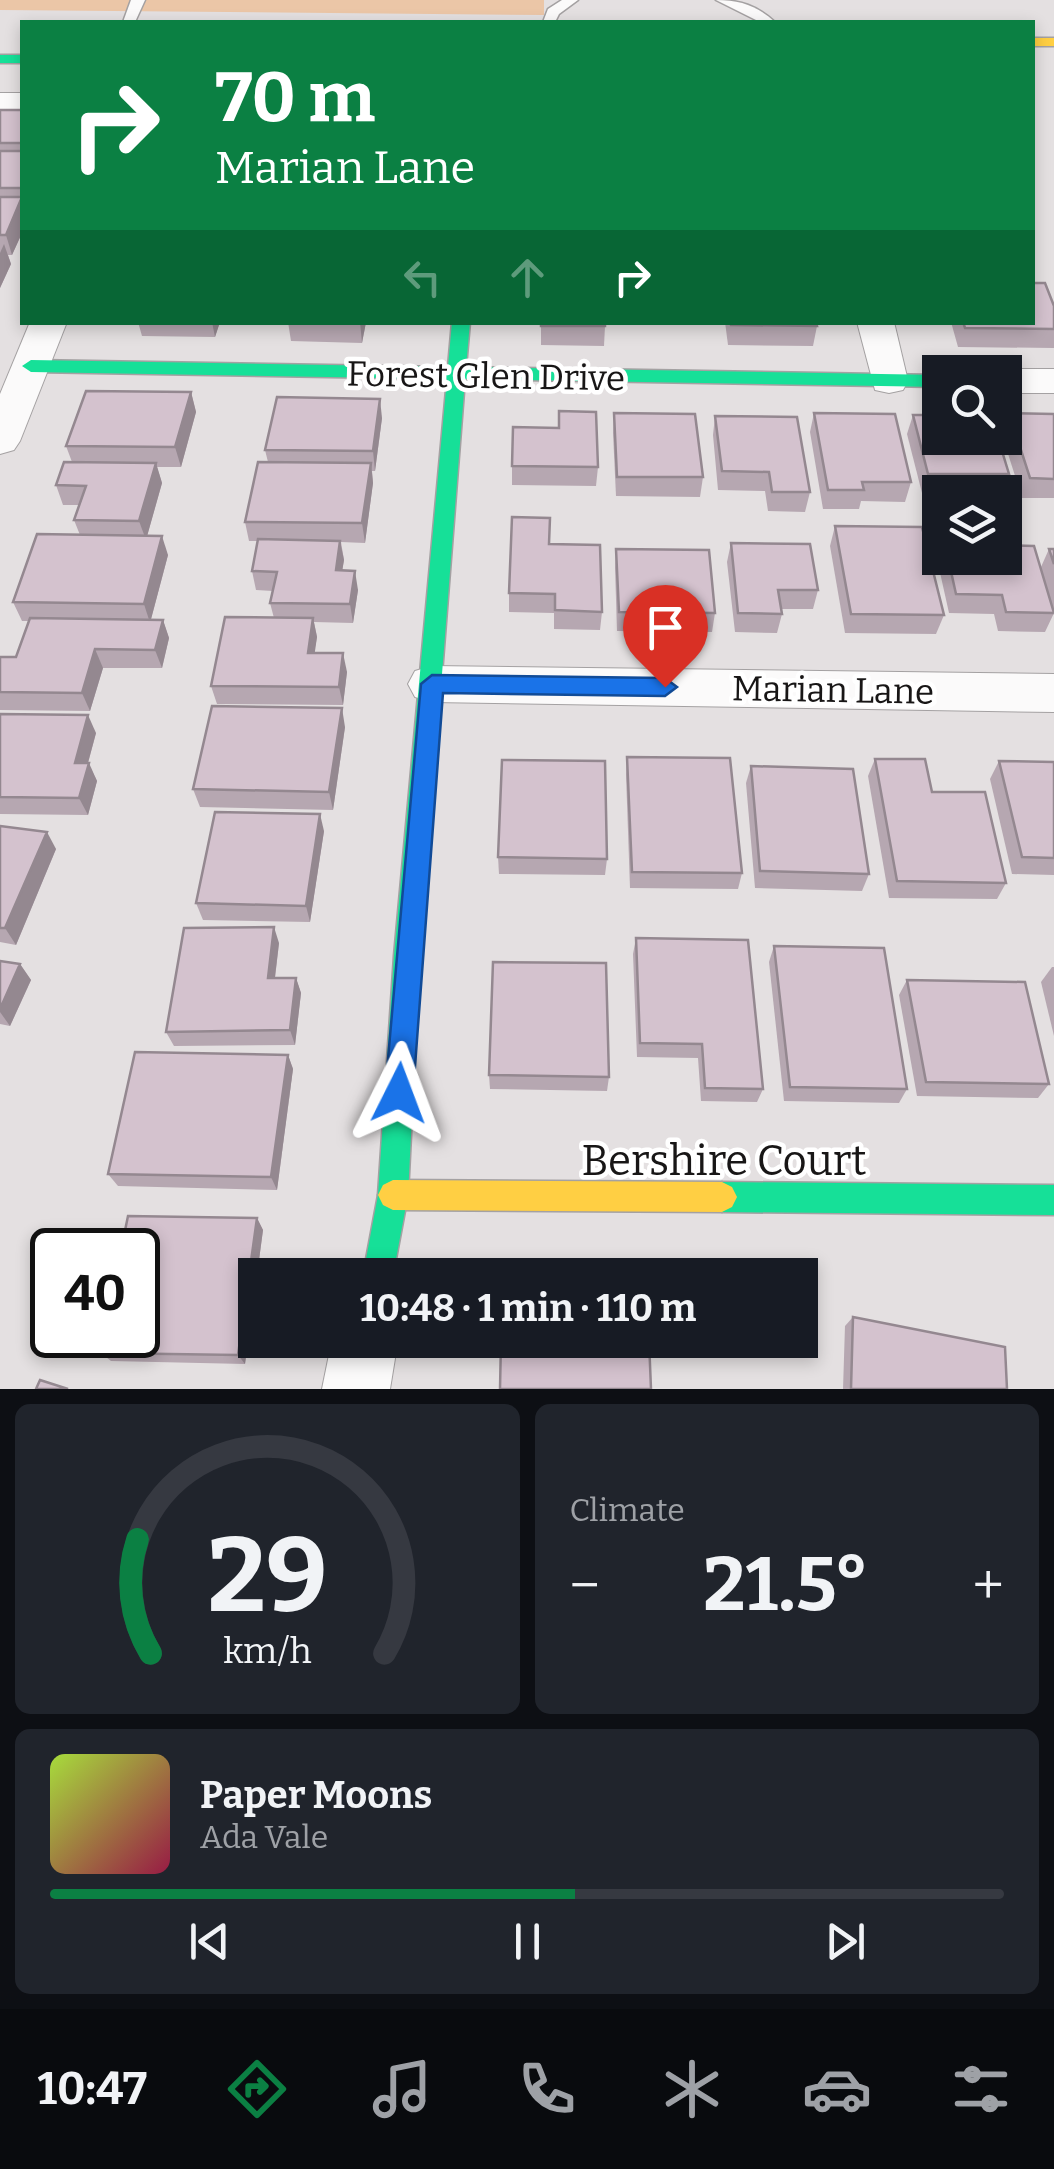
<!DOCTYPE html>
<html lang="en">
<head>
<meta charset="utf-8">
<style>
	:root { --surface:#171b24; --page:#20242c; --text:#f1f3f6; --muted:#9ea1a6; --line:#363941; --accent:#0b8043 }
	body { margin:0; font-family:Bitter,serif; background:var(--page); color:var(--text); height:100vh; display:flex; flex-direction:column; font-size:38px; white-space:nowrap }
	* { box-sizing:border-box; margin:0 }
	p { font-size:32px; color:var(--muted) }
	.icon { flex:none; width:55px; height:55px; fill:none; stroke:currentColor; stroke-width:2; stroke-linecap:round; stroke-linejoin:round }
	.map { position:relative; height:1389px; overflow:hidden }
	.side { display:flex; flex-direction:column; gap:15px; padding:15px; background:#0d0f14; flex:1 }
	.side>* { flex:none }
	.banner { position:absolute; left:20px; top:20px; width:1015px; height:305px; border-radius:0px; box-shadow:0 5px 15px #0003; background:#0b8043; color:#fff; overflow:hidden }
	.fabs { position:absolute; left:922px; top:355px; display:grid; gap:20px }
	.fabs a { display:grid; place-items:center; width:100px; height:100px; border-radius:0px; background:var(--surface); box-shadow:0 5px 15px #0003; font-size:50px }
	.speed { position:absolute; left:30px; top:1228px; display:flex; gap:20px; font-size:50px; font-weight:700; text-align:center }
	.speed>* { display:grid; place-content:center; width:130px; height:130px; border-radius:50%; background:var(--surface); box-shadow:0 5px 15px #0003; line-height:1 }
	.speed .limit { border:5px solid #111; border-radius:15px; background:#fff; color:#111 }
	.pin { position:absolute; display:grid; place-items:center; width:85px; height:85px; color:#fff; margin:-102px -42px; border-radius:50% 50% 50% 0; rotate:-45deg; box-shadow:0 0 10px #0007 }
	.pin .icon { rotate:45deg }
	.me { position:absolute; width:110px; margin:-55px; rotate:3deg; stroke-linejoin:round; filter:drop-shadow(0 0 8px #0008) }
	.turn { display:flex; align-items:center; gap:35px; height:210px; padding:0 30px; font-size:45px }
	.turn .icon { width:130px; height:130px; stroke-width:2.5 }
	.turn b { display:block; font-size:70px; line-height:85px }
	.lanes { display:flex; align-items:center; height:95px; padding:0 30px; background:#0003; justify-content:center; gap:50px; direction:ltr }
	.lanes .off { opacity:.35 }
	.big { font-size:75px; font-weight:700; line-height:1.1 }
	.side .tile { flex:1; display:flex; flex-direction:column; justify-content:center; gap:15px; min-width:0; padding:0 35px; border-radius:15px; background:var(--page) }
	.side .dial { align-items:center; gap:0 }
	.dial svg { height:260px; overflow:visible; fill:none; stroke:var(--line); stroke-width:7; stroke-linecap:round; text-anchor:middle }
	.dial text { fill:var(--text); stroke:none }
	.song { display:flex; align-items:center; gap:30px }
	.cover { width:120px; height:120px; border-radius:15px; background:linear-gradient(135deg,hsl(80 70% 55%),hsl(340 70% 35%)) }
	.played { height:10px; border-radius:5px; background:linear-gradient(90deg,var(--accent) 55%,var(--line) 55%) }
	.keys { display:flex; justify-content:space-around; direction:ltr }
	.heat { display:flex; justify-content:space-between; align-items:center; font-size:55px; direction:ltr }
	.side .tiles { flex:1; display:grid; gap:15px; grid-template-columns:1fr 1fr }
	.tile:last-child { grid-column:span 2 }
	.trip { position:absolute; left:238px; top:1258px; width:580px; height:100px; border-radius:0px; background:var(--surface); box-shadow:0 5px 15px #0003; font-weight:700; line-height:100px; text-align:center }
	.dock { display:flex; height:160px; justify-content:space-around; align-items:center; background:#090b0e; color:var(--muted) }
	.dock .icon { width:70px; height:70px }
	.dock .on { color:var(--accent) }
	.dock b { font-size:45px; color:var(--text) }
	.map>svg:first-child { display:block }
	.green { fill:#ebc6a7 }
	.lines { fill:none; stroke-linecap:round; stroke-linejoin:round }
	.lane-casing { stroke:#a4a1a2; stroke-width:3 }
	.street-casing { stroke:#a4a1a2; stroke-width:2 }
	.fast-casing { stroke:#a4a1a2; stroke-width:3 }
	.slow-casing { stroke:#a4a1a2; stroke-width:3 }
	.lane { fill:#fbfafa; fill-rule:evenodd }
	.street { fill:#fbfafa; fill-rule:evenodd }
	.fast { fill:#16e098; fill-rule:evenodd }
	.slow { fill:#ffcf43; fill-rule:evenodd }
	.wall { fill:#b6a7b1 }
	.shaded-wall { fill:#948890 }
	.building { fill:#d4c2ce; stroke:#948890; stroke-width:2.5 }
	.route { fill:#1a73e8; stroke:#114b97; stroke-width:2.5 }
	.labels { text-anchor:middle; stroke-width:9; stroke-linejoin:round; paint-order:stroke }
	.street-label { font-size:35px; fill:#181616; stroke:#fff }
	.near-street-label { font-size:42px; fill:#181616; stroke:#fff }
</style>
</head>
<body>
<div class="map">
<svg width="1054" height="1389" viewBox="0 0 1054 1389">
	<rect width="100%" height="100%" fill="#e4e0e1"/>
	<path class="green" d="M0,0h544v15l-544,-5z"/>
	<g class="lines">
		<g class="lane-casing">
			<g id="lane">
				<path d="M131,0h14l-10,22h-12z"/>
				<path d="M562,0h16l-19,14 -4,8h-12l5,-13z"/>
				<path d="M716,0c25,0 41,6 59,22h-15z"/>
			</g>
		</g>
		<g class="street-casing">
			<g id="street">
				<rect x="0" y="93" width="22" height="18"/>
				<path d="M30,322h37l-47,119 -6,9 -14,4v-60z"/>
				<path d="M857,322h37l14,59 -5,9 -14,3 -14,-3z"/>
				<path d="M1005,369h49v24h-49v-21h-14z"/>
				<path d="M432,666l622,8v38l-622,-10 -17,-5 -7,-13 7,-13z"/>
				<path d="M332,1340h66l-8,49h-68z"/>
			</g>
		</g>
		<g class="fast-casing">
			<g id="fast">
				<rect x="0" y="55" width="22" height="8"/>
				<path d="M452,322h18l-4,45 474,8v12l-475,-8 -45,577 -12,239 -15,80h-30l15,-80 16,-239 53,-577 -416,-7 -9,-6 9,-6 417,7z"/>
				<path d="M722,1182l332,3v30l-332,-3 -10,-5 -5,-10 5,-10z"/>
			</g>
		</g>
		<g class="slow-casing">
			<g id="slow">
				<rect x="1032" y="38" width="22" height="8"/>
				<path d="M393,1180l329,2 10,5 5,10 -5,10 -10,5 -329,-2 -10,-5 -5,-10 5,-10z"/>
			</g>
		</g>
		<use href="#lane" class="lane"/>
		<use href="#street" class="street"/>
		<use href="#fast" class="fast"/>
		<use href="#slow" class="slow"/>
	</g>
	<g class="wall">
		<path d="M0,110h22v123l-10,22h-4l3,9 -11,24z"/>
		<path d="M1054,306v42l-96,-1 -7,-25h81z"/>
		<path d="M138,322h82l-5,15 -73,-1z"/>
		<path d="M288,322h78l-4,21 -71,-2z"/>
		<path d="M541,322l64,4 -1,20 -63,-1z"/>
		<path d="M725,322h91l1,4 -4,20 -85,-1z"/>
		<path d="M191,392l5,20 -15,55h-24l5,16 -15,53 21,19 -17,64 12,1 6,18 -7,30h-59l-13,43 -90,-1v-53h16l13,-36h-7l-9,-19 67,-67 -6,-15 5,-15h-16l-7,-20 16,-23 -6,-16z"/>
		<path d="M614,413l89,64 -3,20 -84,-1 -3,-63z"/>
		<path d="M814,413l97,69 -6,20 -44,-1 -2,8h-36l-13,-77z"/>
		<path d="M1009,413l45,1v84h-32l-19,-60h2v-14z"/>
		<path d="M913,415l96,59 -7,18 -80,1 -15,-59z"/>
		<path d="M715,416l95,76 -5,20 -37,-1 -3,-20 -47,-1 -5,-55z"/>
		<path d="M382,418l-7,53h-3l1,12 -8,60 -24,-1 3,18 -2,11 16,19 -5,33 -39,-1 3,15 -3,16 33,19 -4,33 -126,-1 -6,-18 63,-68 -4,-15 3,-12 -17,-1 -4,-19 6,-30h-9l-4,-19 23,-60 -3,-12z"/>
		<path d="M558,428l40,39 -2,19 -84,-1v-19z"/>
		<path d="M940,522v36h65l36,9 8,-18h5v64l-9,19 -47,-1 -4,-17 -45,-1 -16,-72z"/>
		<path d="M835,526l109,89 -8,19 -91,-1 -15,-87z"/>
		<path d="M731,543l87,47 -5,19h-32l1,5 -5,19 -42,-1 -8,-70z"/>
		<path d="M550,544l52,68 -2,18 -46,-1v-16l-45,-1v-19z"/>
		<path d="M616,549l99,64 -3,19 -95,-1 -2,-63z"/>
		<path d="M0,714l96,19 -8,30 9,18 -9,34 -88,-1z"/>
		<path d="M345,727l-12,83 -133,-3 -7,-18z"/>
		<path d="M627,757l115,116 -4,16 -108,-1 -4,-113z"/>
		<path d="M875,759l57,33 74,91 -9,16 -108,-1 -21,-122z"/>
		<path d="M999,761l55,1v113l-42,-1 -22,-95z"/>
		<path d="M751,766l118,108 -7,17 -107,-3 -9,-105z"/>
		<path d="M0,826l56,23 -40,96 -16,-3z"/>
		<path d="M324,831l-14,91 -107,-2 -7,-17z"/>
		<path d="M498,857l109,2 -2,16 -106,-1z"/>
		<path d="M636,938l127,151 -6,13 -56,-1 -3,-43 -61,-1 -4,-103z"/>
		<path d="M279,943l-4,35h21l5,15 -6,52 -121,1 -8,-14z"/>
		<path d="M774,946l133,143 -8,14 -115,-2 -15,-139z"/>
		<path d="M0,961l20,3 11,16 -21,46 -10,-2z"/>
		<path d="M1052,967h2v69l-13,-54z"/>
		<path d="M907,980l142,104 -11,14 -121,-2 -18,-101z"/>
		<path d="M288,1055l5,14 -16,121 -159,-4 -10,-12z"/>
		<path d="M489,1075l120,2 -2,14 -117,-2z"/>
		<path d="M257,1218l6,12 -6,45h-2l-10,89 -134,-3 -10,-8z"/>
		<path d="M853,1317l154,72h-164l2,-63z"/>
	</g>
	<g class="shaded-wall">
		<path d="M22,199v34l-10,22 -6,-20z"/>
		<path d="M4,244l7,20 -11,24v-35z"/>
		<path d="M212,322h8l-5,15z"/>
		<path d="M360,322h6l-4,21z"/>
		<path d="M191,392l5,20 -15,55 -6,-20z"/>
		<path d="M380,399l2,19 -7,53 -2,-20z"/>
		<path d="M156,463l6,20 -16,57 -7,-19z"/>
		<path d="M371,463l2,20 -8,60 -3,-20z"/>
		<path d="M162,536l6,19 -18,68 -6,-19z"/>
		<path d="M340,541l4,19 -5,30 -3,-20z"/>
		<path d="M355,571l3,19 -5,33 -3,-19z"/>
		<path d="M313,618l4,19 -5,35 -4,-19z"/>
		<path d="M163,620l6,18 -7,30 -7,-18z"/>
		<path d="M95,649l8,19 -13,43 -8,-18z"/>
		<path d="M343,653l4,19 -4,33 -4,-18z"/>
		<path d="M342,708l3,19 -12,83 -4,-18z"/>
		<path d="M88,715l8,18 -13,48 -8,-18z"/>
		<path d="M89,763l8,18 -9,34 -9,-17z"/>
		<path d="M320,814l4,17 -14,91 -4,-16z"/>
		<path d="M47,832l9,17 -40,96 -11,-17z"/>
		<path d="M274,927l5,16 -6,50 -5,-15z"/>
		<path d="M20,964l11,16 -21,46 -10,-14v-3z"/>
		<path d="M296,978l5,15 -6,52 -5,-15z"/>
		<path d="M288,1055l5,14 -16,121 -6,-13z"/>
		<path d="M257,1218l6,12 -6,45h-2v15l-10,74 -7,-9z"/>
	</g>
	<g class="building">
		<rect x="0" y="110" width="22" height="33"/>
		<rect x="0" y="151" width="22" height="37"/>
		<path d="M0,197h22l-16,38h-6z"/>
		<path d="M1032,283h13l9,23v23l-89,-1 -2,-6h69z"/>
		<rect x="541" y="322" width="64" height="4"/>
		<path d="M730,322h86l1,4 -86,-1z"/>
		<path d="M86,391l105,1 -16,55 -109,-1z"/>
		<path d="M277,397l103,2 -7,52 -108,-1z"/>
		<path d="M559,411l37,1 2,55 -86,-1 1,-39 46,1z"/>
		<path d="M614,413l81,1 8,63h-86z"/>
		<path d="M814,413l81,1 16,68h-49l2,8h-36z"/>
		<path d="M1009,413l45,1v65l-24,-1z"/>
		<path d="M913,415h27v23h58l11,36h-81z"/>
		<path d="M715,416l82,1 13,75h-38l-3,-20 -47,-1z"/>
		<path d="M64,462l92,1 -17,58 -65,-1 12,-34 -30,-1z"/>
		<path d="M258,462l113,1 -9,60 -117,-1z"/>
		<path d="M512,517l38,1 -1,26 51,1 2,67 -47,-2v-16l-46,-1z"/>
		<path d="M835,526l87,1 22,88 -93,-1z"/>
		<path d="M37,534l125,2 -18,68 -131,-2z"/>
		<path d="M258,539l82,2 -4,29 19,1 -5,33 -80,-1 7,-31 -25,-1z"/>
		<path d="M731,543l79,1 8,46h-40l4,24 -44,-1z"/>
		<path d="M1005,545l29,1 20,67 -48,-1 -4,-17 -46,-1 -8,-36h57z"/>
		<path d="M616,549l93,1 6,63 -96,-1z"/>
		<path d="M1049,549h5v15z"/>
		<path d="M225,617l88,1 -5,35h35l-4,34 -128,-1z"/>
		<path d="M30,618l133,2 -8,30 -60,-1 -13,44 -82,-1v-35h16z"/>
		<path d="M212,706l130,2 -13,84 -136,-3z"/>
		<path d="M0,714l88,1 -13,48h14l-10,35 -79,-1z"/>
		<path d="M627,757l103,1 12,115 -110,-1z"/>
		<path d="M875,759h50l7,33h53l21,91 -109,-2z"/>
		<path d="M502,760l103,1 2,98 -109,-2z"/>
		<path d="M999,761l55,1v96l-32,-1z"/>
		<path d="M751,766l102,3 16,105 -109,-3z"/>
		<path d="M215,812l105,2 -14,92 -110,-3z"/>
		<path d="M0,826l47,6 -42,96h-5z"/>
		<path d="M274,927l-6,51h28l-6,52 -124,2 18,-104z"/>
		<path d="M636,938l112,2 15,149 -58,-1 -3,-44 -62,-1z"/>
		<path d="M774,946l110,2 23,141 -117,-2z"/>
		<path d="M0,961l20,3 -20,45z"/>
		<path d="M493,962l113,1 3,114 -120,-2z"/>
		<path d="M907,980l118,2 24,102 -123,-2z"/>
		<path d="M135,1052l153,3 -17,122 -163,-3z"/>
		<path d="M128,1216l129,2 -19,137 -137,-2 3,-18h34v-85h-17z"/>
		<path d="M853,1317l152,30 2,42h-156z"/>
		<path d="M501,1340h148l2,49h-151z"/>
		<path d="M40,1380l28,9h-32z"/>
	</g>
	<path class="route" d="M432,675l233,3 12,9 -12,9 -222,-3 -30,400 -4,10 -10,4 -10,-4 -4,-10 36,-409z"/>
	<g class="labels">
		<g class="street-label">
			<text transform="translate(486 376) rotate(1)" y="12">Forest Glen Drive</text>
			<text transform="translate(833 690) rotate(1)" y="12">Marian Lane</text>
		</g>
		<g class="near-street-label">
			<text x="724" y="1175">Bershire Court</text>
		</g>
	</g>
</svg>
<div class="fabs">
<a><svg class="icon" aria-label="search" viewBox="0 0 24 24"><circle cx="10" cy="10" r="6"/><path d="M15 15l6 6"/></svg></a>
<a><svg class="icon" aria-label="layers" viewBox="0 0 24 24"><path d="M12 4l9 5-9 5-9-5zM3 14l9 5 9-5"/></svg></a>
</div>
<div class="speed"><div class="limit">40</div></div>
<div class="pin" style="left:665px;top:687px;background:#d93025"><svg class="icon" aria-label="arrive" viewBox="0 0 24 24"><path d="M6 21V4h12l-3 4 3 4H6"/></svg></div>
<svg class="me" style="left:399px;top:1093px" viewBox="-20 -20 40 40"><path d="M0-17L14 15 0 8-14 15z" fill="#1a73e8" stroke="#fff" stroke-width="4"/></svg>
<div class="trip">10:48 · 1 min · 110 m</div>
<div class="banner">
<div class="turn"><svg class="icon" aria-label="right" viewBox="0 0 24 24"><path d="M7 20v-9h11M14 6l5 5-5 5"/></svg><div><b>70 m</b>Marian Lane</div></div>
<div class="lanes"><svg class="icon off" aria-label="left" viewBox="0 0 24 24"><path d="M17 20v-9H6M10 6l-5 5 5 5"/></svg><svg class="icon off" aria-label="ahead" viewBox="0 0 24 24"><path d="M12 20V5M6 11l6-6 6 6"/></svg><svg class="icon" aria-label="right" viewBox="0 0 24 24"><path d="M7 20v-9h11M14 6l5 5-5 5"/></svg></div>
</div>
</div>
<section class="side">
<div class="tiles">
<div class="tile dial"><svg viewBox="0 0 100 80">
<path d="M14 69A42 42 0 1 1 86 69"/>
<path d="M14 69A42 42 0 0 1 10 34" stroke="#0b8043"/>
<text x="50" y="56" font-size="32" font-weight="700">29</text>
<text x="50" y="72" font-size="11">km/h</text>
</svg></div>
<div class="tile"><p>Climate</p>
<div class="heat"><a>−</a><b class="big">21.5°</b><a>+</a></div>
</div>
<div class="tile">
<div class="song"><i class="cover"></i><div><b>Paper Moons</b><p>Ada Vale</p></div></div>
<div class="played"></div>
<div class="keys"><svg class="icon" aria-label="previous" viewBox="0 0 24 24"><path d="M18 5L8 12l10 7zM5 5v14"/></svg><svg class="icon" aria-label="pause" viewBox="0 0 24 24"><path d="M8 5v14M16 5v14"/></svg><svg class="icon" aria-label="next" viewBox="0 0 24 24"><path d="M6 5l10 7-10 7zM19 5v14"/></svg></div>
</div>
</div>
</section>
<nav class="dock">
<b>10:47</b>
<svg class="icon on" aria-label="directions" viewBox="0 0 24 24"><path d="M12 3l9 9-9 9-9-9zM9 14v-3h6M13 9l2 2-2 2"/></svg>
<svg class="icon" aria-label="music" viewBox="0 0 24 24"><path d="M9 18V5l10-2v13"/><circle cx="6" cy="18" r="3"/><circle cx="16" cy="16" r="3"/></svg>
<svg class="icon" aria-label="phone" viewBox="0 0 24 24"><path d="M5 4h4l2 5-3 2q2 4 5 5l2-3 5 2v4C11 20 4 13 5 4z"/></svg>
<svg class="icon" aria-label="climate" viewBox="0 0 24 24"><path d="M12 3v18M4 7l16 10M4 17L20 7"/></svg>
<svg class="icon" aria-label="car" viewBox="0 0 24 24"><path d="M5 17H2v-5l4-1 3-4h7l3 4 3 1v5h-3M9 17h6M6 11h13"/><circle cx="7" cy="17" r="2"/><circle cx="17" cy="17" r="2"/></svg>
<svg class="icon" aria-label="filters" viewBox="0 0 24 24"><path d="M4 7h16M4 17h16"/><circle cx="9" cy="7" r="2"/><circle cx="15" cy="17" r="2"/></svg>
</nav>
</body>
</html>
